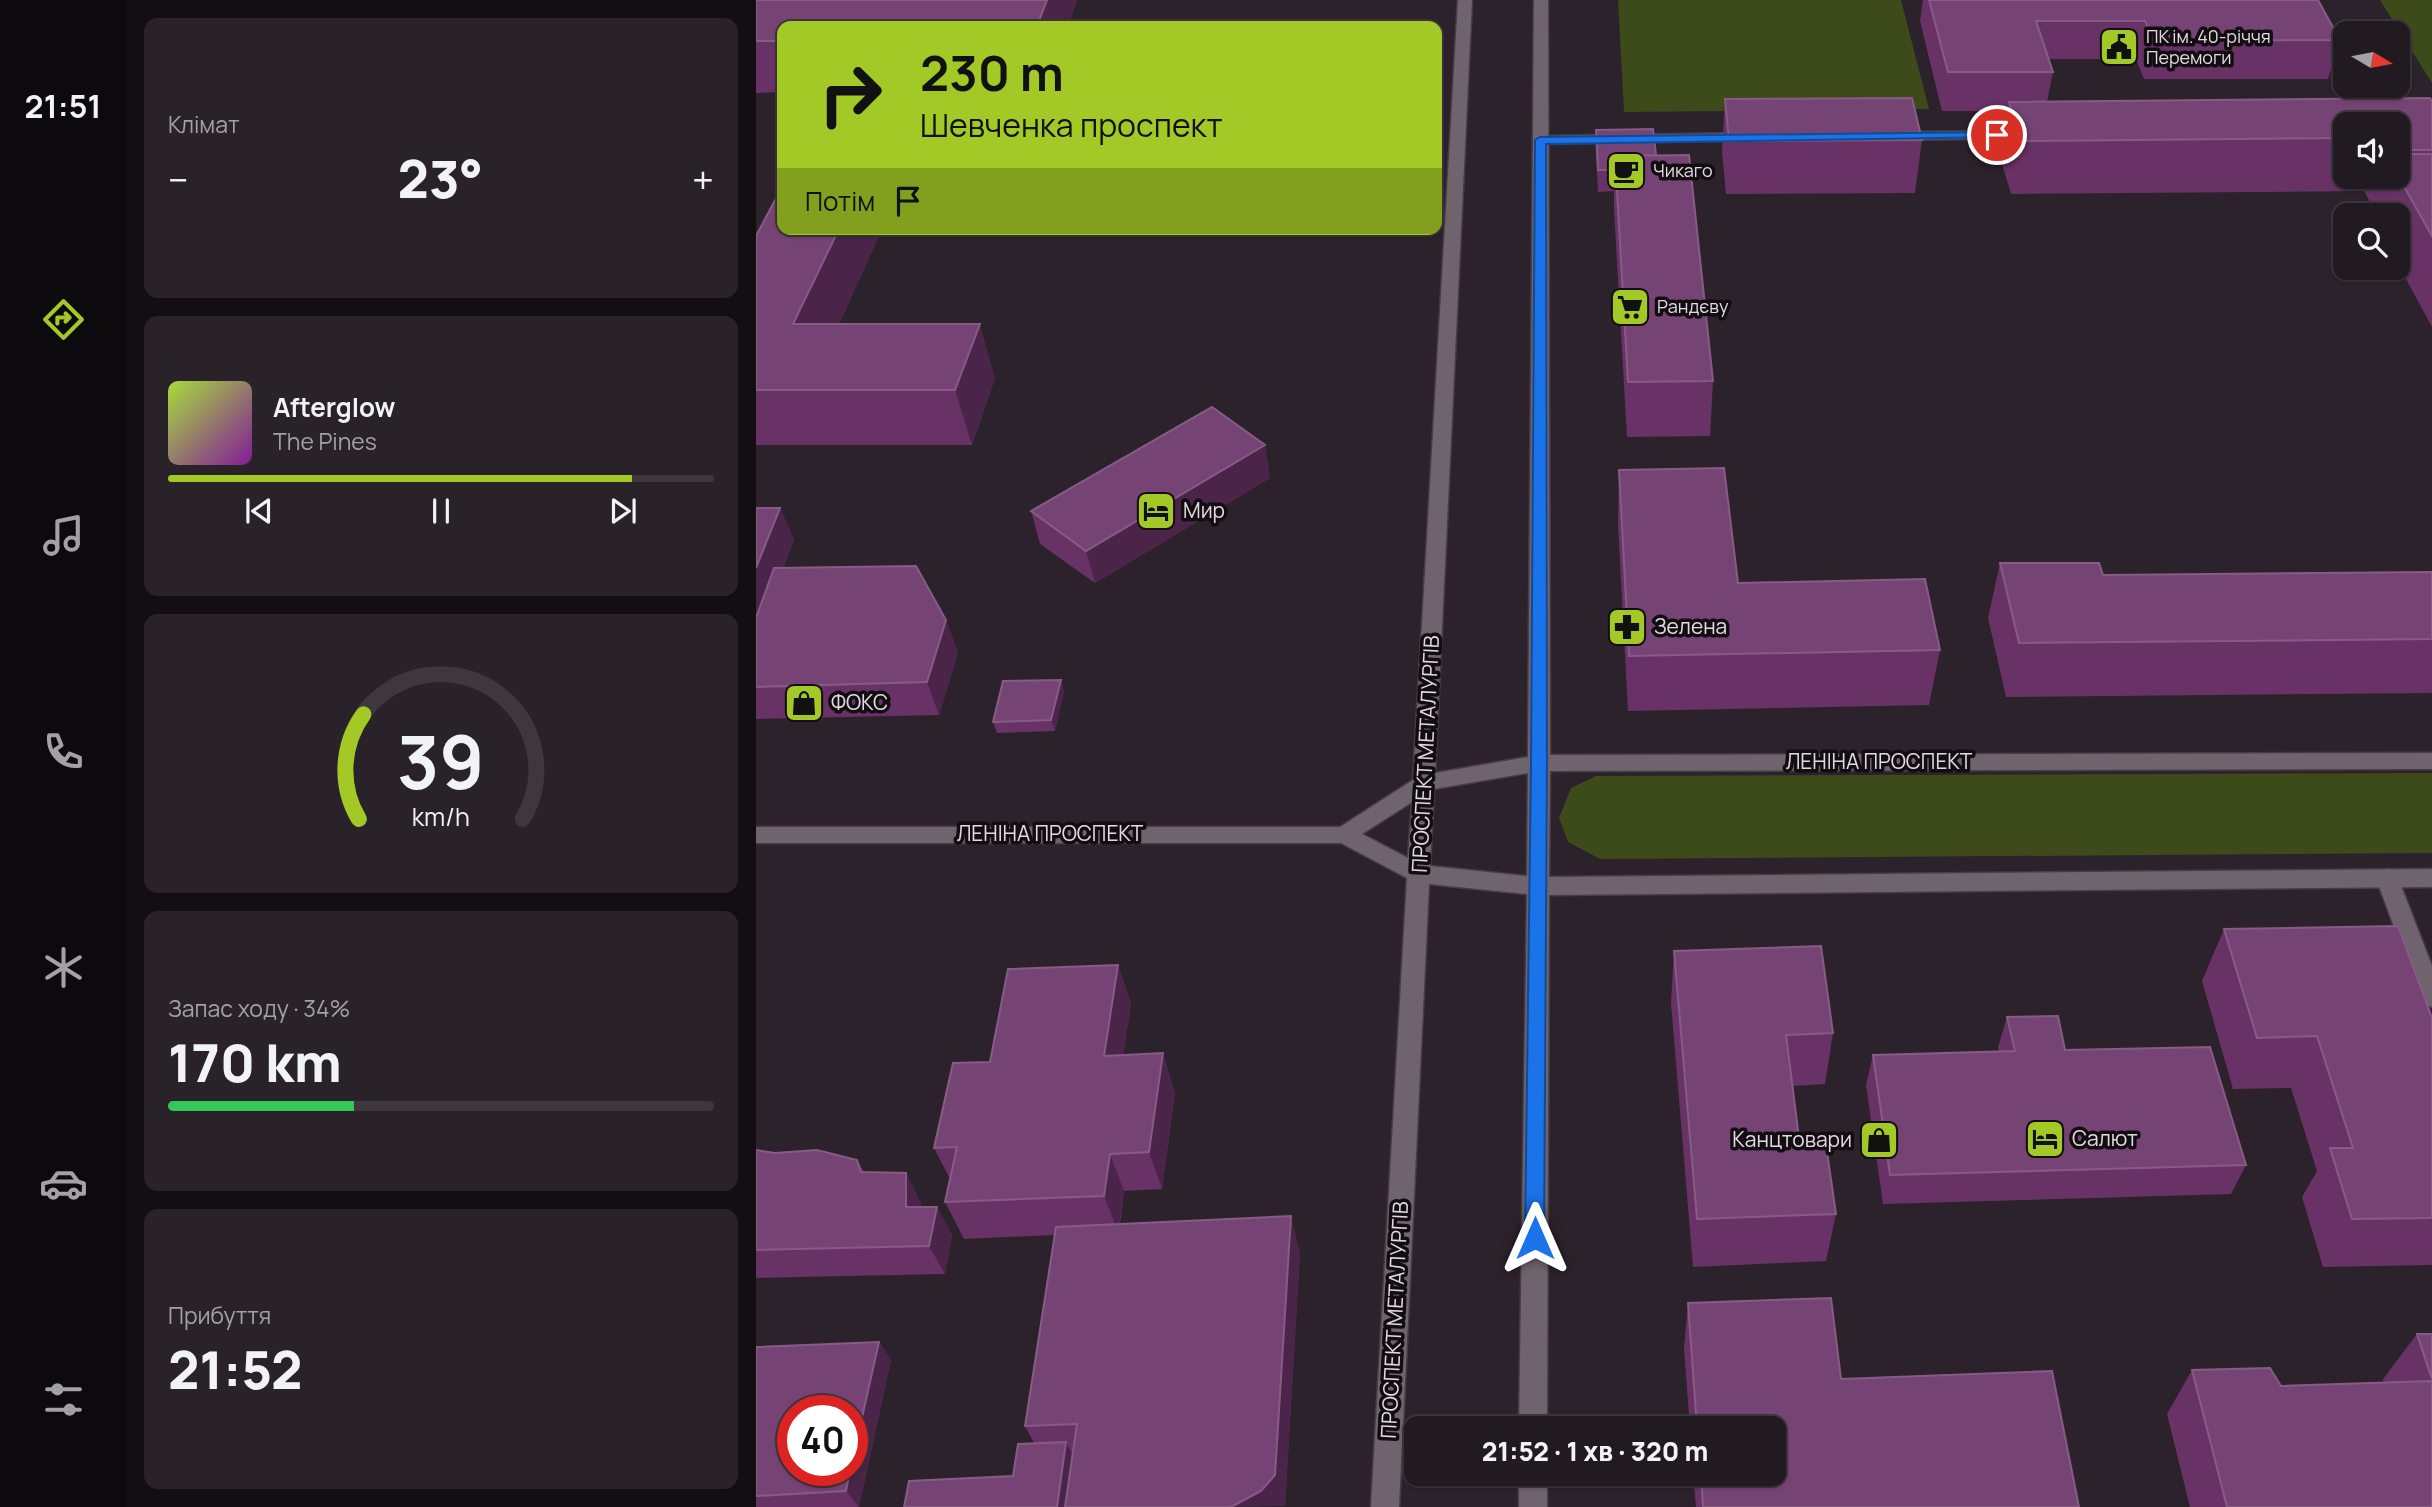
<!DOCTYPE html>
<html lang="uk">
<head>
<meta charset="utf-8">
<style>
	:root { --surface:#211a20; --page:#292329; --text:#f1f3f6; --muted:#a2a1a5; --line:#3e383e; --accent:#a3c926 }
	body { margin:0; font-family:Manrope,sans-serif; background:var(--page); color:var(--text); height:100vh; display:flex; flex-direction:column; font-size:26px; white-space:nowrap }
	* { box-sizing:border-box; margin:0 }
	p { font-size:23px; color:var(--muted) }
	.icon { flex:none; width:38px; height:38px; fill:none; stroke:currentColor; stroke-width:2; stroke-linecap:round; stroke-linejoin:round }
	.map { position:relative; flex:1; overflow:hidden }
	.panel { display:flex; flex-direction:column; gap:18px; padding:18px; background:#120e12; width:630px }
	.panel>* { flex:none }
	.top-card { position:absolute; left:21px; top:21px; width:665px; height:214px; border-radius:14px; box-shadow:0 2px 5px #0004,0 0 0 2px var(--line); background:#a3c926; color:#111; overflow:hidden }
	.needle { width:46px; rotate:100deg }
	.controls { position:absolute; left:1577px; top:21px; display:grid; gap:14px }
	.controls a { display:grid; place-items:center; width:77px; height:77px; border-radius:14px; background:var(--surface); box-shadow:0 2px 5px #0004,0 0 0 2px var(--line); font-size:35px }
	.speed { position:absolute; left:21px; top:1395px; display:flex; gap:14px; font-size:35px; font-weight:700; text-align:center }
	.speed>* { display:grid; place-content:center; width:91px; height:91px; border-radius:50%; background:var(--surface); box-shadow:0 2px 5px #0004,0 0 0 2px var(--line); line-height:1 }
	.speed .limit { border:10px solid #d22; background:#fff; color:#111 }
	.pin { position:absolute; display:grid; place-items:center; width:60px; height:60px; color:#fff; margin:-30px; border:4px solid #fff; border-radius:50%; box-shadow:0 2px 7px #0007 }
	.me { position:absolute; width:77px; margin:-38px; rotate:0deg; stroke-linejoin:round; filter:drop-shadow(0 0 5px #0008) }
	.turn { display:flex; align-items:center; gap:24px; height:147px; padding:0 28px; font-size:32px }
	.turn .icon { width:91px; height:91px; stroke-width:2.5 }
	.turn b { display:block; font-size:49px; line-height:60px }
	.then { display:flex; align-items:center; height:66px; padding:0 28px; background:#0003; gap:14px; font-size:26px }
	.big { font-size:52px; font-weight:800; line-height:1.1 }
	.panel .tile { flex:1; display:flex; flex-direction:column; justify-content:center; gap:10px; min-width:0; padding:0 24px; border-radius:14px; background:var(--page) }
	.panel .dial { align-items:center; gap:0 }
	.dial svg { height:182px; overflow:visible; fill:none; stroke:var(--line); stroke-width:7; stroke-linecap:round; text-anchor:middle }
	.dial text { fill:var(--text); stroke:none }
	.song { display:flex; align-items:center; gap:21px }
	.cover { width:84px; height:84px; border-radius:10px; background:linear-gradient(135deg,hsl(80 70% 55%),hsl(290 70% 35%)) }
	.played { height:7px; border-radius:4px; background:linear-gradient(90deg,var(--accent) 85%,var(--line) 85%) }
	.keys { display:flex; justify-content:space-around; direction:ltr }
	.heat { display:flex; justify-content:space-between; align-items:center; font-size:38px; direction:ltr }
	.charge { height:10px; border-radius:5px; background:linear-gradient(90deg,#34c759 34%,var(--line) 0) }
	.trip { position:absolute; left:648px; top:1416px; width:382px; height:70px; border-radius:14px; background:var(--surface); box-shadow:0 2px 5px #0004,0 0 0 2px var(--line); font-weight:800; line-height:70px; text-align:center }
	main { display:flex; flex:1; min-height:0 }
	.menu { display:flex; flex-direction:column; width:126px; justify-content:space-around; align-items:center; background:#0d0a0d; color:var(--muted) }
	.menu .icon { width:49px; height:49px }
	.menu .selected { color:var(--accent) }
	.menu b { font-size:32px; color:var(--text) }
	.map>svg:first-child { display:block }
	.green { fill:#3d4a1a }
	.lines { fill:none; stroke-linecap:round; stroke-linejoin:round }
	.minor-casing { stroke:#453d45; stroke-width:3 }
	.tertiary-casing { stroke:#453d45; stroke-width:3 }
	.minor { fill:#6f636e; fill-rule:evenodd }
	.tertiary { fill:#6f636e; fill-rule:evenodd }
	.wall { fill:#693267; fill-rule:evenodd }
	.shaded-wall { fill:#4b244a }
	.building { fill:#764474; stroke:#875b85; stroke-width:2 }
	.route { fill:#1a73e8; stroke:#114b97; stroke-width:2 }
	.labels { text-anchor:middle; stroke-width:7; stroke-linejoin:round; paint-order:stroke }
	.far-poi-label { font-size:18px; fill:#e1dae0; stroke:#120d11; text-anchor:start }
	.poi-label { font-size:21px; fill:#e1dae0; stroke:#120d11; text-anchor:start }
	.street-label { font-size:21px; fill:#e1dae0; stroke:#120d11 }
</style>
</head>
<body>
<main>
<nav class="menu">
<b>21:51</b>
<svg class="icon selected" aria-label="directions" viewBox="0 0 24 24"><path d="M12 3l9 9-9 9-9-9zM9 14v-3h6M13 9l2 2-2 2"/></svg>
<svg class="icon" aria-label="music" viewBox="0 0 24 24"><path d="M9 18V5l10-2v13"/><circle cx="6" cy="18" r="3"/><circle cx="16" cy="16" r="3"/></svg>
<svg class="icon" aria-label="phone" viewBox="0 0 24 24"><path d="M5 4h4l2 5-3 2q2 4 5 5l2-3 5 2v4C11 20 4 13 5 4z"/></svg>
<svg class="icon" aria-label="climate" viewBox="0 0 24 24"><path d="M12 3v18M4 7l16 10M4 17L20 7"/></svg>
<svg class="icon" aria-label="car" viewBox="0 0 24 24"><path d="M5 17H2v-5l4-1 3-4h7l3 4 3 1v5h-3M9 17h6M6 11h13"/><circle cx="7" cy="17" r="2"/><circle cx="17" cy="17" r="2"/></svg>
<svg class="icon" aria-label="filters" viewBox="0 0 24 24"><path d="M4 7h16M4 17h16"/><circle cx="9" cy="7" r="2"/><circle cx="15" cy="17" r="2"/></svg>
</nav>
<section class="panel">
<div class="tile"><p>Клімат</p>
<div class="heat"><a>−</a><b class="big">23°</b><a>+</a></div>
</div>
<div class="tile">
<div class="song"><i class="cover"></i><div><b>Afterglow</b><p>The Pines</p></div></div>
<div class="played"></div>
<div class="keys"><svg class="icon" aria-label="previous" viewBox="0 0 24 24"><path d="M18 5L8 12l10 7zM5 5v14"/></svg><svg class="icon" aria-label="pause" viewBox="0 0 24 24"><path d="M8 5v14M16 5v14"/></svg><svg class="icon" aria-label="next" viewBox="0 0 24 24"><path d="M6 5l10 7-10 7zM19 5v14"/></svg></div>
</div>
<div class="tile dial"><svg viewBox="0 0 100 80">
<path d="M14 69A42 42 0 1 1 86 69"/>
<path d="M14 69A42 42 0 0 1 16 23" stroke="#a3c926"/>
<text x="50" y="56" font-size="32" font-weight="700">39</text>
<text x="50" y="72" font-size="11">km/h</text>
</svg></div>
<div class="tile"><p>Запас ходу · 34%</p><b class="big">170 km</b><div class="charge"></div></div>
<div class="tile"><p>Прибуття</p><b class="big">21:52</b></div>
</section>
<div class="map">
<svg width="1676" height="1507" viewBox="0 0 1676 1507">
	<rect width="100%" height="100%" fill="#2c222b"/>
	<g class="green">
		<path d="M862,0h283l28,109 -305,3z"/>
		<path d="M1624,0h52v83z"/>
		<path d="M1676,773v80l-832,6 -32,-17 -9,-24 12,-30 25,-12z"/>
	</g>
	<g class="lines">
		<g class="minor-casing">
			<g id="minor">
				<path d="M1276,131l5,1 2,3 -2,3 -145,2 -7,-4 7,-4z"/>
				<path d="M996,133l5,1 2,3 -2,3 -217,4 -7,-4 7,-4z"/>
				<path d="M1631,869l8,3 3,6 34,88v41l-8,-3 -4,-7 -44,-119 3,-6z"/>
			</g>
		</g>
		<g class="tertiary-casing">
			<g id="tertiary">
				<path d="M702,0h14l-37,773 93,-16 6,-757h14l2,755 882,-2v16l-882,2 -1,106 883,-8v18l-883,8 -2,533h-28l8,-534 -98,-10 -30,623h-28l36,-629 -66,-35h-585v-16h584l73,-47zM772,773l-1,103 -97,-10 4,-77zM656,802l-4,56 -46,-24z"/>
				<rect x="763" y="1474" width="28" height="33"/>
			</g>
		</g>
		<use href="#minor" class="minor"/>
		<use href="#tertiary" class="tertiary"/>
	</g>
	<g class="wall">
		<path d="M0,0h321l-9,26h-286v66l-26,1z"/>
		<path d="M1167,0h395l22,40 -12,39h-184l-8,-20h-87l4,13 -6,30 385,-1v226l-34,-63v-49h-27l-4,-8 2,-7 -5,-9 -353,3 -12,-40 8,-43h-65l-22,-90zM1589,124h53v53h-53z"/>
		<path d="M969,99l197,41 -7,53 -189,1 -4,-43z"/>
		<path d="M840,130l60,25 57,226 -3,55 -83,1 -13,-228v-18l-16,1 -2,-41z"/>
		<path d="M26,229h100l-43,95 156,54 -23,67h-216v-209z"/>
		<path d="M509,445l5,33 -175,105 -55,-39 -9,-33z"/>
		<path d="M863,470l119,113 202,67 -11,55 -301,6 -10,-186z"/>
		<path d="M0,508h24l14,32 -11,28 163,52 12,33 -19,62 -183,4z"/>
		<path d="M1244,563l103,12 329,-3v121l-426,4 -18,-79z"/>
		<path d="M305,680l3,12 -9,39 -58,2 -4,-11z"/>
		<path d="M1468,929l208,89v247l-109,2 -21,-70 15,-26 -26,-83 -58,1 -31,-108z"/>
		<path d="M918,951l159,82 -8,51 -33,2 8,60 36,68 -10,47 -133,6 -22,-264z"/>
		<path d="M362,965l13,39 -8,51 52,37 -13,97 -38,2 -4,33 180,28 -15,254 -272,-30 21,-33 -9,-17 29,-191 -90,4 -19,-37 5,-23 -16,-31 56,-86z"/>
		<path d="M1251,1017l58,33 181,115 -15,29 -348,10 -17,-119 7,-30 126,-3 -1,-5z"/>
		<path d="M0,1150l19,3 82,7 7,12 57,30v5h16l15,28 -7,39 -189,4z"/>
		<path d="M932,1303l391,204h-383l-3,-33h80v-46h-83l-6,-79z"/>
		<path d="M1661,1334h15v173h-242l-23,-93 25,-44 89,16 103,-3 -1,-4z"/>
		<path d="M123,1342l12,18 -32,147h-103v-160z"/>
	</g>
	<g class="shaded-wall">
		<path d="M291,0h30l-9,26h-31z"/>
		<path d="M83,229h43l-68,149 -21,-54z"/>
		<path d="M224,324l15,54 -23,67 -17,-55z"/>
		<path d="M509,445l5,33 -175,105 -9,-32z"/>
		<path d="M24,508l14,32 -38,98v-70z"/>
		<path d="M190,620l12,33 -19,62 -12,-33z"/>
		<path d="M305,680l3,12 -9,39 -4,-11z"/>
		<path d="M362,965l13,39 -14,90 -13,-38z"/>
		<path d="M407,1053l12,39 -13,97 -13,-37z"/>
		<path d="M354,1154l14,37 -6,41 -14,-36z"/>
		<path d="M150,1173l15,29 1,34 -16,-29z"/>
		<path d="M181,1207l15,28 -7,39 -16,-28z"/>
		<path d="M535,1216l9,36 -15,254 -54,1z"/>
		<path d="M123,1342l12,18 -32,147 -13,-16 4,-21h2v-8z"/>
		<path d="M310,1442l9,17 -6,48h-12z"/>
	</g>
	<g class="building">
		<path d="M0,0h291l-10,26h-255v15h-26z"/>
		<path d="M1173,0h389l22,40 -187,1 -8,-20h-109l17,51h-105z"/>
		<path d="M1156,98l10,42 -193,1 -4,-42z"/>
		<path d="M1674,98l2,3v49h-34v-26h-53v14l-324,3 -12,-39z"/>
		<path d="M897,129l3,26 -41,1v14h-17l-2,-40z"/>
		<path d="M1642,154h34v82l-34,-60z"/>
		<path d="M933,155l24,226 -85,1 -13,-226z"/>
		<path d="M26,187v42h57l-46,95h187l-25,66h-199v-154z"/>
		<path d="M456,407l53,38 -179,106 -55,-40z"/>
		<path d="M968,468l14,115 187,-4 15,71 -311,6 -10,-186z"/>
		<path d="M0,508h24l-24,60z"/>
		<path d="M1244,563h99l4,12 329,-3v67l-413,4z"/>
		<path d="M160,566l30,54 -19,62 -171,5v-69l18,-50z"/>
		<path d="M305,680l-10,40 -58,2 10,-41z"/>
		<path d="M1642,926l34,92v200l-80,1 -22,-71h23l-36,-112 -60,2 -33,-109z"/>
		<path d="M1065,946l12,87 -47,2 14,111 26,-1 10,69 -139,5 -23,-268z"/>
		<path d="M362,965l-14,91 59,-3 -14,99 -39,2 -6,42 -159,6 12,-55 -23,1 19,-85 37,-1 18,-93z"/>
		<path d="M1302,1016l7,34 145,-3 36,118 -356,10 -17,-120 142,-4 -8,-34z"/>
		<path d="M0,1150l19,3 42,-3 40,10 4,12 45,1v34h31l-8,39 -173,4z"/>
		<path d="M535,1216l-16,259 -14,16 -30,16h-166l12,-83 -52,2 31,-199z"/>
		<path d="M1075,1298l10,81 211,-8 27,136h-376l-2,-33h72v-46h-76l-9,-125z"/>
		<path d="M1661,1334h15v45z"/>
		<path d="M123,1342l-27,120v-52h-59v60h57l-4,21 -90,5v-149z"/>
		<path d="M1514,1368l11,18 151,-5v126h-205l-35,-137z"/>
		<path d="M310,1442l-9,65h-153l5,-26 104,-5 5,-32z"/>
	</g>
	<path class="route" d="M1241,132l5,3 -1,2 -455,7 1,619 -3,475 -2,6 -7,3 -7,-3 -3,-6 6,-475 4,-623 5,-3z"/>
	<defs>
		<g id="civic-square" transform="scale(2.0125)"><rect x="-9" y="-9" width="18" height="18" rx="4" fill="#a3c926" stroke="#120d11"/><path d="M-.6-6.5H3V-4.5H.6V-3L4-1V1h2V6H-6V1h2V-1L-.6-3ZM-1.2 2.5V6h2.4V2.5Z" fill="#111"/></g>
		<g id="cafe-square" transform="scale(2.0125)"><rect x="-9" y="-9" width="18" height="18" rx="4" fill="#a3c926" stroke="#120d11"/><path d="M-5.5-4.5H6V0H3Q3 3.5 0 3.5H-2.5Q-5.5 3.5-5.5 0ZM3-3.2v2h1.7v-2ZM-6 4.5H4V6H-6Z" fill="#111"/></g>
		<g id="supermarket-square" transform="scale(2.0125)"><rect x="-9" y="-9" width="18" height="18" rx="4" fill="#a3c926" stroke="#120d11"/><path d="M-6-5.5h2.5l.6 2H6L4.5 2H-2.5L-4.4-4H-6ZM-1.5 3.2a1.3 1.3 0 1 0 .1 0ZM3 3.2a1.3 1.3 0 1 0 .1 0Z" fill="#111"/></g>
		<g id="hotel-square" transform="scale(2.0125)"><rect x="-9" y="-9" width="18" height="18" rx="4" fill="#a3c926" stroke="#120d11"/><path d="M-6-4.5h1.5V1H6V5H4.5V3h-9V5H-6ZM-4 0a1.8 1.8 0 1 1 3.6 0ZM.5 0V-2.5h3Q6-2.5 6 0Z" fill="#111"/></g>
		<g id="pharmacy-square" transform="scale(2.0125)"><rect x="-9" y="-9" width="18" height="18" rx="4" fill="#a3c926" stroke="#120d11"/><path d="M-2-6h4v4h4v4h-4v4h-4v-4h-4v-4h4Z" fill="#111"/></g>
		<g id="shop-square" transform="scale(2.0125)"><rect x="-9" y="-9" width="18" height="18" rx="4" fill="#a3c926" stroke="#120d11"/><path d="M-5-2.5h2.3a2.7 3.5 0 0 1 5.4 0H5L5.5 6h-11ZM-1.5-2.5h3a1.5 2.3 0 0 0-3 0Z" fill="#111"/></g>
	</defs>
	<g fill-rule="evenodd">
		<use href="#civic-square" x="1363" y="47"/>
		<use href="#cafe-square" x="870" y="171"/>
		<use href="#supermarket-square" x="874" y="307"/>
		<use href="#hotel-square" x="400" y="511"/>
		<use href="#pharmacy-square" x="871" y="627"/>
		<use href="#shop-square" x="48" y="703"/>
		<use href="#hotel-square" x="1289" y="1139"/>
		<use href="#shop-square" x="1123" y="1140"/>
	</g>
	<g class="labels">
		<g class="far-poi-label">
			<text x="1390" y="43">ПК ім. 40-річчя<tspan x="1390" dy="21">Перемоги</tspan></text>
			<text x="897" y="177">Чикаго</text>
			<text x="901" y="313">Рандєву</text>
		</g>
		<g class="poi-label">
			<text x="427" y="518">Мир</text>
			<text x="898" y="634">Зелена</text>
			<text x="75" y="710">ФОКС</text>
			<text x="1316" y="1146">Салют</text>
			<text x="1096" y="1147" text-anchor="end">Канцтовари</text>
		</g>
		<g class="street-label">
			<text transform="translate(670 754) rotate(-87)" y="7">ПРОСПЕКТ МЕТАЛУРГІВ</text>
			<text x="1123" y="769">ЛЕНІНА ПРОСПЕКТ</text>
			<text x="294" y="841">ЛЕНІНА ПРОСПЕКТ</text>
			<text transform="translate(639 1320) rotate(-87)" y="7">ПРОСПЕКТ МЕТАЛУРГІВ</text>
		</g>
	</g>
</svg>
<div class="controls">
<a><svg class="needle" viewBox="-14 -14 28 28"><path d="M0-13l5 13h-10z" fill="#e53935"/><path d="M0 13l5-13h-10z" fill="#a2a1a5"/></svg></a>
<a><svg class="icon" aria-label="sound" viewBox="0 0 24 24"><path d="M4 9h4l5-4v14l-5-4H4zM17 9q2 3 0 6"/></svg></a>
<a><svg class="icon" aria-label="search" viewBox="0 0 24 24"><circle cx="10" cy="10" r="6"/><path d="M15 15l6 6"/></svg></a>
</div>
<div class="speed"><div class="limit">40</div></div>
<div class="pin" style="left:1241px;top:135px;background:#d93025"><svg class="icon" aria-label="arrive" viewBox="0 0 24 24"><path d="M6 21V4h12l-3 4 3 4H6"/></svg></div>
<svg class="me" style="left:779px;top:1238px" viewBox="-20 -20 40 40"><path d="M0-17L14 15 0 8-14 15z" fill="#1a73e8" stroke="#fff" stroke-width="4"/></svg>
<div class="trip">21:52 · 1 хв · 320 m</div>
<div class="top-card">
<div class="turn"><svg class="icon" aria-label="right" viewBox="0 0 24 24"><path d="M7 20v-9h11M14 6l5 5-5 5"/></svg><div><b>230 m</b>Шевченка проспект</div></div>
<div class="then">Потім<svg class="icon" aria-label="arrive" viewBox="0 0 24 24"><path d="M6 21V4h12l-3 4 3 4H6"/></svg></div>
</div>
</div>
</main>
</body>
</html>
